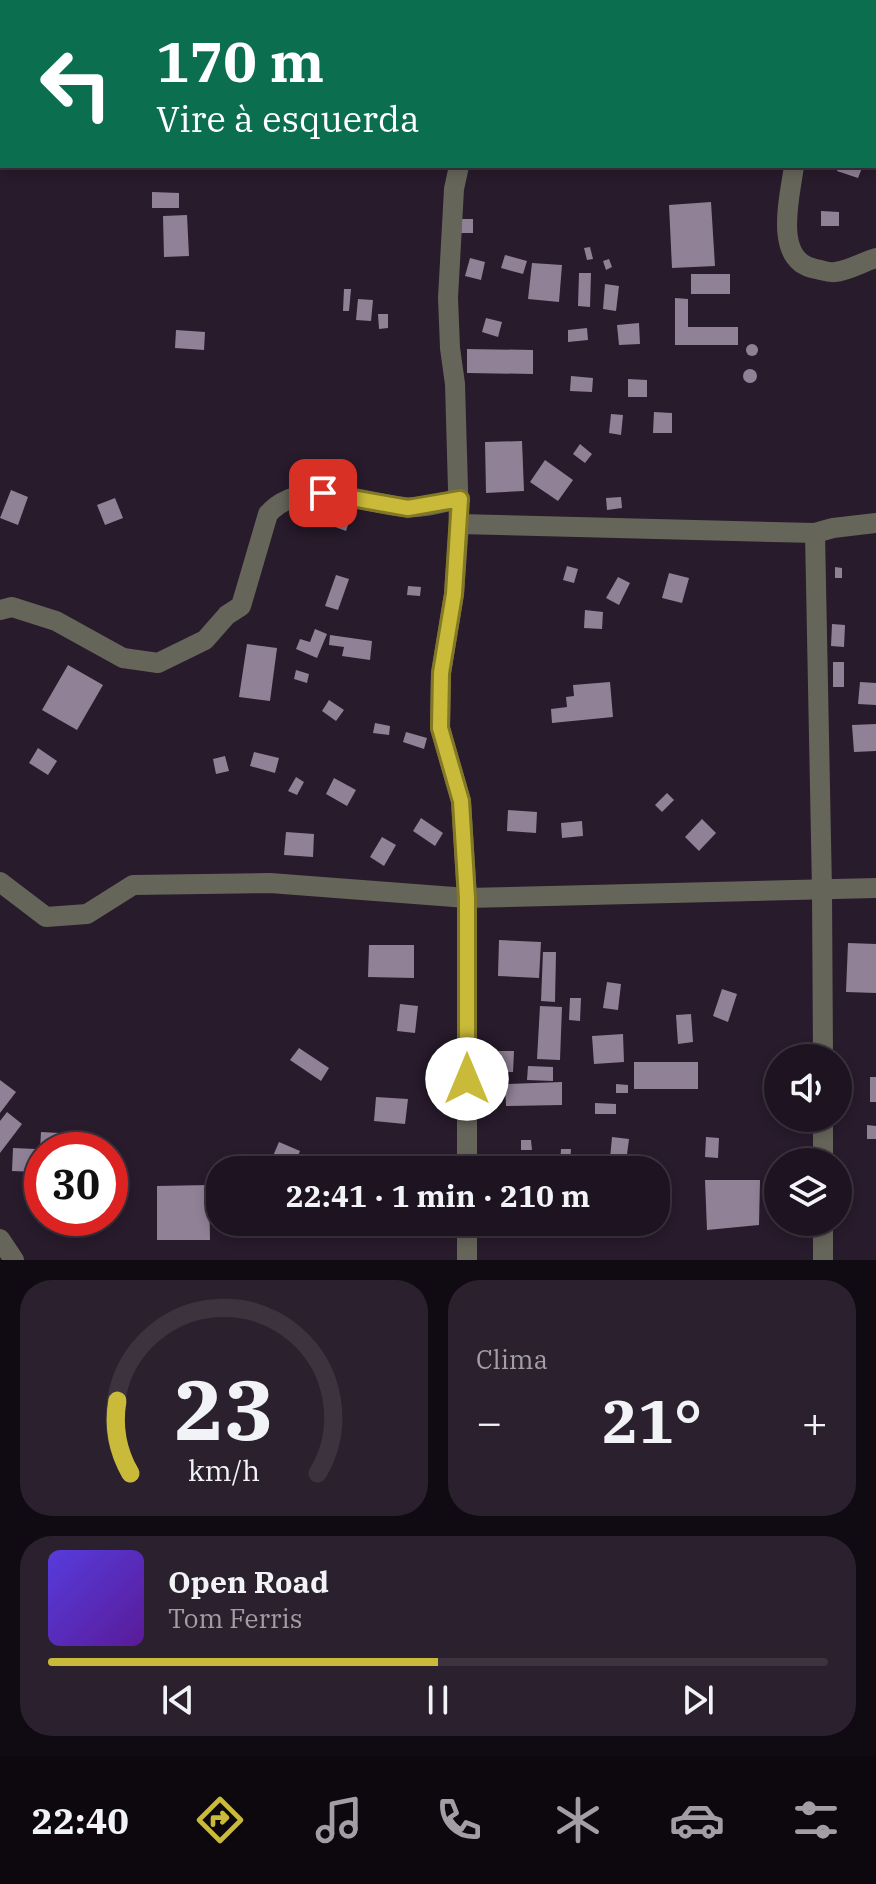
<!DOCTYPE html>
<html lang="pt">
<head>
<meta charset="utf-8">
<style>
	:root { --surface:#1e1421; --page:#2b212e; --text:#f1f3f6; --muted:#a19ea5; --line:#3c333f; --accent:#caba39 }
	body { margin:0; font-family:"IBM Plex Serif",serif; background:var(--page); color:var(--text); height:100vh; display:flex; flex-direction:column; font-size:30px; white-space:nowrap }
	* { box-sizing:border-box; margin:0 }
	p { font-size:26px; color:var(--muted) }
	.icon { flex:none; width:44px; height:44px; fill:none; stroke:currentColor; stroke-width:2; stroke-linecap:round; stroke-linejoin:round }
	.map { position:relative; height:1260px; overflow:hidden }
	.side { display:flex; flex-direction:column; gap:20px; padding:20px; background:#100b12; flex:1 }
	.side>* { flex:none }
	.top-card { position:absolute; left:0px; top:0px; width:876px; height:168px; box-shadow:0 4px 12px #0003,0 0 0 2px var(--line); background:#0b6e4f; color:#fff; overflow:hidden }
	.controls { position:absolute; left:764px; top:1044px; display:grid; gap:16px }
	.controls a { display:grid; place-items:center; width:88px; height:88px; border-radius:50%; background:var(--surface); box-shadow:0 4px 12px #0003,0 0 0 2px var(--line); font-size:40px }
	.speed { position:absolute; left:24px; top:1132px; display:flex; gap:16px; font-size:40px; font-weight:700; text-align:center }
	.speed>* { display:grid; place-content:center; width:104px; height:104px; border-radius:50%; background:var(--surface); box-shadow:0 4px 12px #0003,0 0 0 2px var(--line); line-height:1 }
	.speed .limit { border:12px solid #d22; background:#fff; color:#111 }
	.pin { position:absolute; display:grid; place-items:center; width:68px; height:68px; color:#fff; margin:-34px; border-radius:16px; box-shadow:0 4px 12px #0006 }
	.me { position:absolute; width:88px; margin:-44px; rotate:0deg; stroke-linejoin:round; filter:drop-shadow(0 0 6px #0008) }
	.turn { display:flex; align-items:center; gap:28px; height:168px; padding:0 24px; font-size:36px }
	.turn .icon { width:104px; height:104px; stroke-width:2.5 }
	.turn b { display:block; font-size:56px; line-height:68px }
	.big { font-size:60px; font-weight:700; line-height:1.1 }
	.side .card { flex:1; display:flex; flex-direction:column; justify-content:center; gap:12px; min-width:0; padding:0 28px; border-radius:32px; background:var(--page) }
	.side .dial { align-items:center; gap:0 }
	.dial svg { height:208px; overflow:visible; fill:none; stroke:var(--line); stroke-width:7; stroke-linecap:round; text-anchor:middle }
	.dial text { fill:var(--text); stroke:none }
	.song { display:flex; align-items:center; gap:24px }
	.cover { width:96px; height:96px; border-radius:12px; background:linear-gradient(135deg,hsl(250 70% 55%),hsl(270 70% 35%)) }
	.played { height:8px; border-radius:4px; background:linear-gradient(90deg,var(--accent) 50%,var(--line) 50%) }
	.keys { display:flex; justify-content:space-around; direction:ltr }
	.heat { display:flex; justify-content:space-between; align-items:center; font-size:44px; direction:ltr }
	.side .tiles { flex:1; display:grid; gap:20px; grid-template-columns:1fr 1fr }
	.card:last-child { grid-column:span 2 }
	.trip { position:absolute; left:206px; top:1156px; width:464px; height:80px; border-radius:32px; background:var(--surface); box-shadow:0 4px 12px #0003,0 0 0 2px var(--line); font-weight:700; line-height:80px; text-align:center }
	.tabs { display:flex; height:128px; justify-content:space-around; align-items:center; background:#0c080d; color:var(--muted) }
	.tabs .icon { width:56px; height:56px }
	.tabs .current { color:var(--accent) }
	.tabs b { font-size:36px; color:var(--text) }
	.map>svg:first-child { display:block }
	.building { fill:#918196 }
	.lines { fill:none; stroke-linecap:round; stroke-linejoin:round }
	.street { stroke:#66655a; stroke-width:20 }
	.route-casing { stroke:#837925; stroke-width:20 }
	.route { stroke:#caba39; stroke-width:14 }
</style>
</head>
<body>
<div class="map">
<svg width="876" height="1260" viewBox="0 0 876 1260">
	<rect width="100%" height="100%" fill="#281b2c"/>
	<g class="building">
		<path d="M838,166h18l6,2 -4,10 -21,-7z"/>
		<path d="M152,192l27,1v15h-27z"/>
		<path d="M711,202l4,64 -43,2 -3,-63z"/>
		<path d="M821,211l18,1v14h-18z"/>
		<path d="M187,215l2,41 -25,1 -1,-41z"/>
		<path d="M462,219h11v14h-12z"/>
		<path d="M590,247l3,12 -6,1 -3,-12z"/>
		<path d="M505,255l22,6 -4,13 -22,-6z"/>
		<path d="M470,258l15,4 -4,18 -16,-4z"/>
		<path d="M609,259l3,8 -6,3 -3,-9z"/>
		<path d="M532,263l30,2 -3,37 -31,-3z"/>
		<path d="M579,273h12l-1,34 -12,-1z"/>
		<rect x="691" y="274" width="39" height="20"/>
		<path d="M605,284l14,2 -3,25 -13,-2z"/>
		<path d="M344,289h7l-2,22h-6z"/>
		<path d="M675,298l13,1v28h50v18h-63z"/>
		<path d="M358,299l15,1 -2,21 -15,-1z"/>
		<path d="M378,314h10v14l-9,1z"/>
		<path d="M486,318l16,4 -4,15 -16,-5z"/>
		<path d="M639,323l1,21 -21,1 -2,-20z"/>
		<path d="M587,328l1,12 -20,2v-12z"/>
		<path d="M176,330l29,2 -1,18 -29,-2z"/>
		<circle cx="752" cy="350" r="6"/>
		<path d="M467,349l66,1v24l-66,-1z"/>
		<circle cx="750" cy="376" r="7"/>
		<path d="M571,376l22,2 -1,14 -22,-1z"/>
		<path d="M628,379l19,1v17h-19z"/>
		<path d="M654,412l18,1v20h-19z"/>
		<path d="M611,414l12,1 -2,20 -12,-2z"/>
		<path d="M522,441l2,50 -38,2 -1,-51z"/>
		<path d="M580,444l12,10 -7,9 -12,-9z"/>
		<path d="M545,460l28,20 -15,21 -28,-19z"/>
		<path d="M11,490l17,7 -10,28 -18,-7z"/>
		<path d="M621,497l1,11 -15,2 -1,-12z"/>
		<path d="M115,498l8,20 -18,7 -8,-20z"/>
		<path d="M331,512l19,7 -4,12 -19,-7z"/>
		<path d="M567,566l11,3 -4,14 -11,-3z"/>
		<path d="M835,567l7,1v10h-7z"/>
		<path d="M669,573l20,5 -7,25 -20,-5z"/>
		<path d="M336,575l13,4 -11,31 -13,-4z"/>
		<path d="M618,577l12,6 -11,22 -13,-7z"/>
		<path d="M408,586l13,1 -1,9 -13,-1z"/>
		<path d="M585,610l18,2 -1,17 -18,-1z"/>
		<path d="M832,624l13,1 -1,22 -13,-1z"/>
		<path d="M315,629l12,5 -10,24 -21,-9 4,-10 10,3z"/>
		<path d="M330,635l42,6 -2,19 -28,-4 2,-9 -15,-2z"/>
		<path d="M247,644l30,4 -7,53 -31,-4z"/>
		<rect x="833" y="662" width="11" height="25"/>
		<path d="M68,665l35,20 -26,45 -35,-20z"/>
		<path d="M296,670l13,4 -2,9 -13,-4z"/>
		<path d="M610,682l3,35 -61,6 -1,-14 16,-2 -1,-10 8,-1 -1,-11z"/>
		<path d="M860,682l16,1v22l-18,-1z"/>
		<path d="M329,700l15,10 -8,11 -14,-10z"/>
		<path d="M375,723l15,3 -1,9 -16,-2z"/>
		<path d="M876,724v27l-22,1 -2,-27z"/>
		<path d="M406,732l21,6 -3,11 -21,-7z"/>
		<path d="M38,748l19,13 -9,14 -19,-12z"/>
		<path d="M254,752l25,6 -4,15 -25,-7z"/>
		<path d="M225,756l4,15 -13,3 -3,-15z"/>
		<path d="M296,777l8,5 -7,13 -9,-4z"/>
		<path d="M334,778l22,12 -9,16 -21,-12z"/>
		<path d="M667,793l7,7 -12,12 -7,-7z"/>
		<path d="M508,810l29,2 -1,21 -29,-2z"/>
		<path d="M421,818l22,15 -8,13 -22,-15z"/>
		<path d="M702,819l14,14 -17,18 -14,-14z"/>
		<path d="M582,821l1,15 -21,2 -1,-15z"/>
		<path d="M286,832l28,2 -1,23 -29,-2z"/>
		<path d="M382,837l14,8 -12,21 -14,-9z"/>
		<path d="M499,940l42,2 -2,36 -41,-2z"/>
		<path d="M848,943l28,1v49l-30,-1z"/>
		<path d="M369,945h45v33l-46,-1z"/>
		<path d="M543,952h13l-1,50 -14,-1z"/>
		<path d="M607,982l14,2 -3,26 -15,-2z"/>
		<path d="M722,989l15,5 -9,28 -15,-6z"/>
		<path d="M570,998h11l-1,23 -11,-1z"/>
		<path d="M400,1004l18,2 -3,27 -18,-2z"/>
		<path d="M540,1006l22,1 -2,53 -23,-1z"/>
		<path d="M691,1014l2,28 -15,2 -2,-29z"/>
		<path d="M623,1034l1,28 -30,2 -2,-28z"/>
		<path d="M299,1048l30,20 -8,13 -31,-21z"/>
		<path d="M492,1051h22l-1,21h-21z"/>
		<rect x="634" y="1062" width="64" height="27"/>
		<path d="M528,1066l25,1v14l-26,-1z"/>
		<rect x="870" y="1077" width="6" height="25"/>
		<path d="M0,1080l16,12 -16,21z"/>
		<path d="M562,1082v23l-56,1 -1,-22z"/>
		<path d="M616,1084l12,1v8h-12z"/>
		<path d="M376,1097l32,2 -3,25 -31,-3z"/>
		<path d="M595,1103l21,1v10h-21z"/>
		<path d="M7,1112l15,12 -22,29v-32z"/>
		<path d="M867,1125l9,1v13h-9z"/>
		<path d="M41,1132l37,2 -1,16h-37z"/>
		<path d="M612,1137l17,2 -4,31 -16,-1z"/>
		<path d="M706,1137l13,1 -1,20 -13,-1z"/>
		<path d="M521,1140h10l1,10h-11z"/>
		<path d="M279,1142l21,9 -8,19h-25z"/>
		<path d="M13,1148l23,1 -1,23 -23,-1z"/>
		<path d="M561,1149h10l-1,16h-10z"/>
		<path d="M705,1180h55l-1,45 -52,5z"/>
		<path d="M209,1185l1,55h-53v-54z"/>
		<path d="M494,1222h46v2l-46,5z"/>
	</g>
	<g class="lines">
		<g class="street">
			<path d="M452,0v2"/>
			<path d="M853,2l1,-2"/>
			<path d="M459,166l-5,23 -6,109 2,50 5,36 4,140 -5,70 -13,79 -1,55 21,73 6,97v272"/>
			<path d="M794,166c-4,31 -22,95 22,103 6,1 13,4 19,3 13,-1 28,-10 41,-14"/>
			<path d="M459,524l356,9 18,-5 43,-5"/>
			<path d="M815,533l7,357 1,168"/>
			<path d="M0,610l12,-3 44,14 67,37 35,5 47,-23 22,-25 14,-9 27,-92c34,-38 93,-11 136,-7 18,2 39,-5 56,-8"/>
			<path d="M0,882l46,35 41,-3 46,-29 137,-2 197,15 409,-10"/>
			<path d="M823,1118v44"/>
			<path d="M467,1222v38"/>
			<path d="M823,1222v38"/>
			<path d="M0,1239l14,21"/>
		</g>
	</g>
	<g class="lines">
		<g class="route-casing">
			<path id="route" d="M323,493l85,15 52,-9 -6,95 -13,79 -1,55 21,73 6,97v181"/>
		</g>
		<use href="#route" class="route"/>
	</g>
</svg>
<div class="controls">
<a><svg class="icon" aria-label="sound" viewBox="0 0 24 24"><path d="M4 9h4l5-4v14l-5-4H4zM17 9q2 3 0 6"/></svg></a>
<a><svg class="icon" aria-label="layers" viewBox="0 0 24 24"><path d="M12 4l9 5-9 5-9-5zM3 14l9 5 9-5"/></svg></a>
</div>
<div class="speed"><div class="limit">30</div></div>
<div class="pin" style="left:323px;top:493px;background:#d93025"><svg class="icon" aria-label="arrive" viewBox="0 0 24 24"><path d="M6 21V4h12l-3 4 3 4H6"/></svg></div>
<svg class="me" style="left:467px;top:1079px" viewBox="-20 -20 40 40"><circle r="19" fill="#fff"/><path d="M0-13L10 11 0 6-10 11z" fill="#caba39"/></svg>
<div class="trip">22:41 · 1 min · 210 m</div>
<div class="top-card">
<div class="turn"><svg class="icon" aria-label="left" viewBox="0 0 24 24"><path d="M17 20v-9H6M10 6l-5 5 5 5"/></svg><div><b>170 m</b>Vire à esquerda</div></div>
</div>
</div>
<section class="side">
<div class="tiles">
<div class="card dial"><svg viewBox="0 0 100 80">
<path d="M14 69A42 42 0 1 1 86 69"/>
<path d="M14 69A42 42 0 0 1 9 41" stroke="#caba39"/>
<text x="50" y="56" font-size="32" font-weight="700">23</text>
<text x="50" y="72" font-size="11">km/h</text>
</svg></div>
<div class="card"><p>Clima</p>
<div class="heat"><a>−</a><b class="big">21°</b><a>+</a></div>
</div>
<div class="card">
<div class="song"><i class="cover"></i><div><b>Open Road</b><p>Tom Ferris</p></div></div>
<div class="played"></div>
<div class="keys"><svg class="icon" aria-label="previous" viewBox="0 0 24 24"><path d="M18 5L8 12l10 7zM5 5v14"/></svg><svg class="icon" aria-label="pause" viewBox="0 0 24 24"><path d="M8 5v14M16 5v14"/></svg><svg class="icon" aria-label="next" viewBox="0 0 24 24"><path d="M6 5l10 7-10 7zM19 5v14"/></svg></div>
</div>
</div>
</section>
<nav class="tabs">
<b>22:40</b>
<svg class="icon current" aria-label="directions" viewBox="0 0 24 24"><path d="M12 3l9 9-9 9-9-9zM9 14v-3h6M13 9l2 2-2 2"/></svg>
<svg class="icon" aria-label="music" viewBox="0 0 24 24"><path d="M9 18V5l10-2v13"/><circle cx="6" cy="18" r="3"/><circle cx="16" cy="16" r="3"/></svg>
<svg class="icon" aria-label="phone" viewBox="0 0 24 24"><path d="M5 4h4l2 5-3 2q2 4 5 5l2-3 5 2v4C11 20 4 13 5 4z"/></svg>
<svg class="icon" aria-label="climate" viewBox="0 0 24 24"><path d="M12 3v18M4 7l16 10M4 17L20 7"/></svg>
<svg class="icon" aria-label="car" viewBox="0 0 24 24"><path d="M5 17H2v-5l4-1 3-4h7l3 4 3 1v5h-3M9 17h6M6 11h13"/><circle cx="7" cy="17" r="2"/><circle cx="17" cy="17" r="2"/></svg>
<svg class="icon" aria-label="filters" viewBox="0 0 24 24"><path d="M4 7h16M4 17h16"/><circle cx="9" cy="7" r="2"/><circle cx="15" cy="17" r="2"/></svg>
</nav>
</body>
</html>
